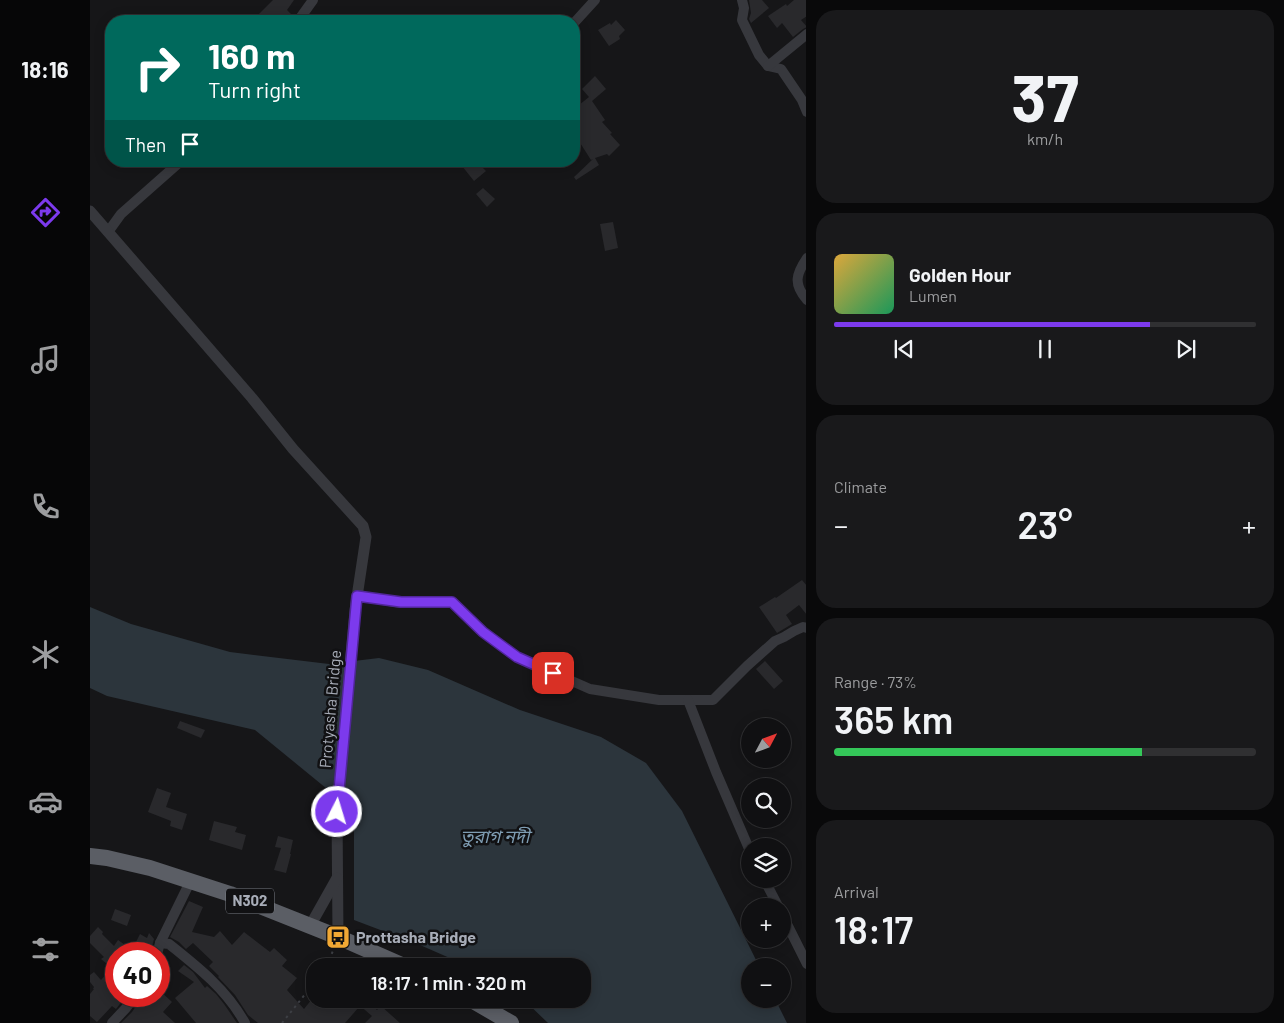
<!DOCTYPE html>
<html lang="en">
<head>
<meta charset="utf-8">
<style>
	:root { --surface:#101012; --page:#19191b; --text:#f1f3f6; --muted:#9c9d9f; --line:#303032; --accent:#7c3aed }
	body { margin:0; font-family:Barlow,"Noto Sans Bengali",sans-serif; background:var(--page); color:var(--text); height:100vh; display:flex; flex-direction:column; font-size:19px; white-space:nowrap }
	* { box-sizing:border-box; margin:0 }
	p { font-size:16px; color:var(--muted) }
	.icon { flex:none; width:28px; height:28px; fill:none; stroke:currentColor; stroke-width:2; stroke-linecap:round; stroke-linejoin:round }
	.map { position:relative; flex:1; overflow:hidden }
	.sheet { display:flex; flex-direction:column; gap:10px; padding:10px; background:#09090a; width:478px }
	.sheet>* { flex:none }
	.banner { position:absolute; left:15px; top:15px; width:475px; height:152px; border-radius:20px; box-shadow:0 2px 12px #0003,0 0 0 1px var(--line); background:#00695c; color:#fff; overflow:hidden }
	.needle { width:32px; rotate:49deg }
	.controls { position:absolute; left:651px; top:718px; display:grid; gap:10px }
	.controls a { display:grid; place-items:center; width:50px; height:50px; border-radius:50%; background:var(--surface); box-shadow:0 2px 12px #0003,0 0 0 1px var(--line); font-size:25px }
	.speed { position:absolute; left:15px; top:942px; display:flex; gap:10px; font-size:25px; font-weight:700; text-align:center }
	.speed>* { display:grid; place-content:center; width:65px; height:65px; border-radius:50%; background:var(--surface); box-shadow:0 2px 12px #0003,0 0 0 1px var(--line); line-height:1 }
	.speed .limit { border:8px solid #d22; background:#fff; color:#111 }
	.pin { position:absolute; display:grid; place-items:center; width:42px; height:42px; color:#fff; margin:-21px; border-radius:10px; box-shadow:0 2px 8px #0006 }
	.me { position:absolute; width:55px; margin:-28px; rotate:5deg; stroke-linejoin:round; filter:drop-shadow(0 0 4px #0008) }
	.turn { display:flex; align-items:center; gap:18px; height:105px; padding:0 20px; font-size:22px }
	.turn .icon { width:65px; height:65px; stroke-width:2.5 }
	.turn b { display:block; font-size:35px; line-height:42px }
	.then { display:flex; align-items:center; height:48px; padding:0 20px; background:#0003; gap:10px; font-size:19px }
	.big { font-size:38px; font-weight:600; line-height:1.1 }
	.sheet .widget { flex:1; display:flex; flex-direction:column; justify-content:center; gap:8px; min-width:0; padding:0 18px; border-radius:20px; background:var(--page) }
	.sheet .dial { align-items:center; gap:0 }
	.dial b { font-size:65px; line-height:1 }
	.song { display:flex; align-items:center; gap:15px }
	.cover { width:60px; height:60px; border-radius:8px; background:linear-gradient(135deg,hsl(40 70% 55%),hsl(150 70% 35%)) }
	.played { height:5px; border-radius:2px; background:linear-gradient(90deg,var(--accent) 75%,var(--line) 75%) }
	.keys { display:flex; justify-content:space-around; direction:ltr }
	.heat { display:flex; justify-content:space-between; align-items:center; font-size:28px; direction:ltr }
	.charge { height:8px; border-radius:4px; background:linear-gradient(90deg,#34c759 73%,var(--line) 0) }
	.trip { position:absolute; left:216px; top:958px; width:285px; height:50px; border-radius:20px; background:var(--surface); box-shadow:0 2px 12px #0003,0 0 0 1px var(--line); font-weight:600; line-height:50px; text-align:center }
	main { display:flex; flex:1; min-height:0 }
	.tabs { display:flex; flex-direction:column; width:90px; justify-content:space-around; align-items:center; background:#060607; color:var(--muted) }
	.tabs .icon { width:35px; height:35px }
	.tabs .current { color:var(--accent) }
	.tabs b { font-size:22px; color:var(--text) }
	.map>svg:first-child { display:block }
	.water { fill:#2c353c }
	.building { fill:#29292c }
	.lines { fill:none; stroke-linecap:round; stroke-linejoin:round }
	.path { stroke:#3d3f44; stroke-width:2; stroke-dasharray:2.5 4; stroke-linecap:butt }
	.minor { stroke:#37383d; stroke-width:10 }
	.tertiary { stroke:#37383d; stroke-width:11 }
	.trunk { stroke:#5b5e65; stroke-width:16 }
	.route-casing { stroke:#51269a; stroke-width:12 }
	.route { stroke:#7c3aed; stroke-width:9 }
	.labels { text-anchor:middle; stroke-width:5; stroke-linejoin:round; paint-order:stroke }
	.shield { fill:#111113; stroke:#7b7e86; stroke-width:1 }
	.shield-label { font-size:15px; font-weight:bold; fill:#a8adb8 }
	.street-label { font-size:16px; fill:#a8adb8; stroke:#111113 }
	.poi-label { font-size:16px; font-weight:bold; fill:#a8adb8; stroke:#111113; text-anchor:start }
	.water-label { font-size:18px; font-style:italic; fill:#7f9db3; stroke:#111113 }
</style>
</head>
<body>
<main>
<nav class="tabs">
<b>18:16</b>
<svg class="icon current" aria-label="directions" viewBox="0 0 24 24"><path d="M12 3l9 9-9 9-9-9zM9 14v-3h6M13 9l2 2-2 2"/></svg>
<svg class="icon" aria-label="music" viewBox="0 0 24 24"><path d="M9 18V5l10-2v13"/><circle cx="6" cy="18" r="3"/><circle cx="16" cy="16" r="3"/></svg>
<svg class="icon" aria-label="phone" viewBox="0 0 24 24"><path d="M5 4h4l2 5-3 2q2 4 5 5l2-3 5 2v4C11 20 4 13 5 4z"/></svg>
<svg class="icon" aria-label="climate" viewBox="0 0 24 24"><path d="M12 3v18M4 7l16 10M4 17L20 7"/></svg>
<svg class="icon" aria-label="car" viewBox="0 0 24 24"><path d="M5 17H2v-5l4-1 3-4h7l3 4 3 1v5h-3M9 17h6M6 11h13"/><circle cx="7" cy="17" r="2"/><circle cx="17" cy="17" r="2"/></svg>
<svg class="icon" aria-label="filters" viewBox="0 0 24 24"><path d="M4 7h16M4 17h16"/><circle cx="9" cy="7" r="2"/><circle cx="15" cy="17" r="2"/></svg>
</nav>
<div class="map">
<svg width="717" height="1023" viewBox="0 0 717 1023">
	<rect width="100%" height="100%" fill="#161618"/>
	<path class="water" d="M0,607l41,17 99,28 99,12 50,-6 49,12 92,40 81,27 45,26 36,48 77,155h-9v33h25l12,24h-239l-25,-24h59v-33h-114l-48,-21 -66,-25v-109l-99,-81 -148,-34 -17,-8z"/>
	<g class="building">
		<path d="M183,0h21l-7,10 6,6 -2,5h-31l-4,-4z"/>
		<path d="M659,0h13l7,8 -18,15 -2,-4 2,-6z"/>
		<path d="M704,0h13v16l-6,4 6,7 -4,2 -10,8 -11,-14 -5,5 -9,-12 18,-12 1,2z"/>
		<path d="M526,20l9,10 -6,6 1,3 -11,7 -11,-16 12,-7 1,2z"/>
		<path d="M505,76l11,13 -14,12 13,19 -3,2 10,11 -2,1 10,11 -11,11 -2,-2 -12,4 4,7 -23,15 -2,-3 19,-18 -2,1 -14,-22 -3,3v-32l15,-12 -7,-8z"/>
		<path d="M368,161h26l-4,4 6,6 -12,10z"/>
		<path d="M393,188l12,11 -8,8 -11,-13z"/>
		<path d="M523,222l5,26 -13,3 -5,-27z"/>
		<path d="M712,580l5,6v29l-8,-10 -13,10 6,9 -15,9 -18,-26 16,-10 1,1z"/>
		<path d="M675,661l18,20 -9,8 -18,-20z"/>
		<path d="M90,721l25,9 -4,8 -24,-10z"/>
		<path d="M67,788l14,5 -5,14 21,7 -5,16 -12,-4 1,-5 -23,-9z"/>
		<path d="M124,821l23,6 -2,5 11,3 -4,15 -33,-10z"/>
		<path d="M188,836l15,4 -3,14h1l-5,19 -12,-3 7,-22 -6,-1z"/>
		<path d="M99,901l14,6 -11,25 22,5 6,-6 12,14 12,-13 26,20 4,-4 13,12 -5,6 15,12 -10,12 17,19 8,-10h37l10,8 -14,16h-87l-10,-8 -13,-20 -17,-18 1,-1 -10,-10 4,-4 -20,-19 -7,6 -7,-7 -9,-5z"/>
		<path d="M25,909l16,6 -4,11 -16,-6z"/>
		<path d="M8,927l5,5 -1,2 12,12 4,-6 14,10 8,-16 7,4 2,-5 5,6 -4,15h-34v42h10l-10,13 -4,-3 -15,16 -7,-6v-22l4,-5h-1l1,-2 -4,-5v-7l4,-3 7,8 11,-12 -11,-9 3,-2 -14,-14v-7z"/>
		<path d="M94,965l9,7 12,16 2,-2 9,8 8,10 13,19h-41l-21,-25 19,-16 -16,-11z"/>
		<path d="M69,990l13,12 -9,10 12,11h-54l11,-11 8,-12 2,-4h17z"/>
		<path d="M273,999l14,11 4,-4 19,17h-35l7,-7 -14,-12z"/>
	</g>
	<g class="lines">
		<g class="path">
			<path d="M237,966l7,-18"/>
			<path d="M192,1023l33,-41"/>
		</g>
		<g class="minor">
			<path d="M652,0l2,8 -2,12 17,35 9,11 13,3 21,31 5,12"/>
			<path d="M208,21l15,-21"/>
			<path d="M484,23l21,-23"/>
			<path d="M678,66l39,-32"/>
			<path d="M18,232l13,-18 60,-53"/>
			<path d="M717,258c-11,16 -14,26 0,42"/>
			<path d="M267,596l44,7 51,-1 31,30 34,25 73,32 69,11h54l34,-34 28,-25 9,-4 10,-6 9,-4 4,1"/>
			<path d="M598,700l28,72 34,79"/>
			<path d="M674,879l14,27"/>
			<path d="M692,914l25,50"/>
			<path d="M70,943l9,1c29,23 58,46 76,79"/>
			<path d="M67,954l3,-11 30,-61"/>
			<path d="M22,1023l14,-15 9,-12"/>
		</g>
		<g class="tertiary">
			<path d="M0,211l162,187 41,51 70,77 3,11 -11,73 -18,202 1,125"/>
			<path d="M220,926l27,-48"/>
		</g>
		<g class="trunk">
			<path d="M0,856l17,2 43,10 80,26 108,43 66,29"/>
			<path d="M380,999l41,24"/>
		</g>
	</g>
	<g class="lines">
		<g class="route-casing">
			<path id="route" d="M247,812l20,-216 44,6h51l31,30 34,25 36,16"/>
		</g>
		<use href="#route" class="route"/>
	</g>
	<defs>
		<g id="bus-square" transform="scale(1.25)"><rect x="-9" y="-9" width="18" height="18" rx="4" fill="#f1a834" stroke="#111113"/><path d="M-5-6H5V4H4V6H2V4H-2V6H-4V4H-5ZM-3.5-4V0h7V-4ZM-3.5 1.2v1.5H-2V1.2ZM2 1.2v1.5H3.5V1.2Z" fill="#111"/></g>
	</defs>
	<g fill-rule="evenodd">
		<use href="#bus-square" x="248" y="937"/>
	</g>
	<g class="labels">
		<rect class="shield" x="136" y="888.5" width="48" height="25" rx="4"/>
		<g class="shield-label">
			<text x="160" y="906">N302</text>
		</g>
		<g class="street-label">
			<text transform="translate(240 709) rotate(-85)" y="6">Protyasha Bridge</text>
		</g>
		<g class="poi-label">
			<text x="266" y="943">Prottasha Bridge</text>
		</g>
		<g class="water-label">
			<text x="405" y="843">তুরাগ নদী</text>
		</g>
	</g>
</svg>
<div class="controls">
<a><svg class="needle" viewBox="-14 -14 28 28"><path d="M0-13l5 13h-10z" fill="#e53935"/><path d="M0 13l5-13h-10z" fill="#9c9d9f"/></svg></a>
<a><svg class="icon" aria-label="search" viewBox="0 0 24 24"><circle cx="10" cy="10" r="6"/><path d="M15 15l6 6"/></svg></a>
<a><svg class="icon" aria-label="layers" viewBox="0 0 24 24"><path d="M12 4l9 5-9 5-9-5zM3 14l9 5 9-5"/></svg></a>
<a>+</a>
<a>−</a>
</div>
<div class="speed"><div class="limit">40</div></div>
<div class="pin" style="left:463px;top:673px;background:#d93025"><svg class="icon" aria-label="arrive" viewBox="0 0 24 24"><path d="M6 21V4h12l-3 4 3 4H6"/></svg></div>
<svg class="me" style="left:247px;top:812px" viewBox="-20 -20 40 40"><circle r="17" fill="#7c3aed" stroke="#fff" stroke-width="3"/><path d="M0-11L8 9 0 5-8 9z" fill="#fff"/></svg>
<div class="trip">18:17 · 1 min · 320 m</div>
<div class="banner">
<div class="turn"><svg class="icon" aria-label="right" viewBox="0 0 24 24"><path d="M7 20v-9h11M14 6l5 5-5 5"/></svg><div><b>160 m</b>Turn right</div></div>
<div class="then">Then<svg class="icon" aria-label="arrive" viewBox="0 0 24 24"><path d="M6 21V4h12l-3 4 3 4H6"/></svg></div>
</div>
</div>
<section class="sheet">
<div class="widget dial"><b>37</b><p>km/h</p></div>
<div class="widget">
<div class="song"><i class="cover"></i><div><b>Golden Hour</b><p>Lumen</p></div></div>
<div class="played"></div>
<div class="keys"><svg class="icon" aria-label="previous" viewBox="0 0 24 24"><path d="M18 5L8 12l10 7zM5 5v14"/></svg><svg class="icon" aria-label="pause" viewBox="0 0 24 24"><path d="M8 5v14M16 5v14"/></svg><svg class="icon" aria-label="next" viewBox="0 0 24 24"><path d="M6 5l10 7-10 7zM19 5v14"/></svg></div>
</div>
<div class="widget"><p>Climate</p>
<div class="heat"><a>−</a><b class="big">23°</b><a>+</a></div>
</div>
<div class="widget"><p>Range · 73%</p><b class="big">365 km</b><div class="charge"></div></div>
<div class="widget"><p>Arrival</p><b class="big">18:17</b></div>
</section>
</main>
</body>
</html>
